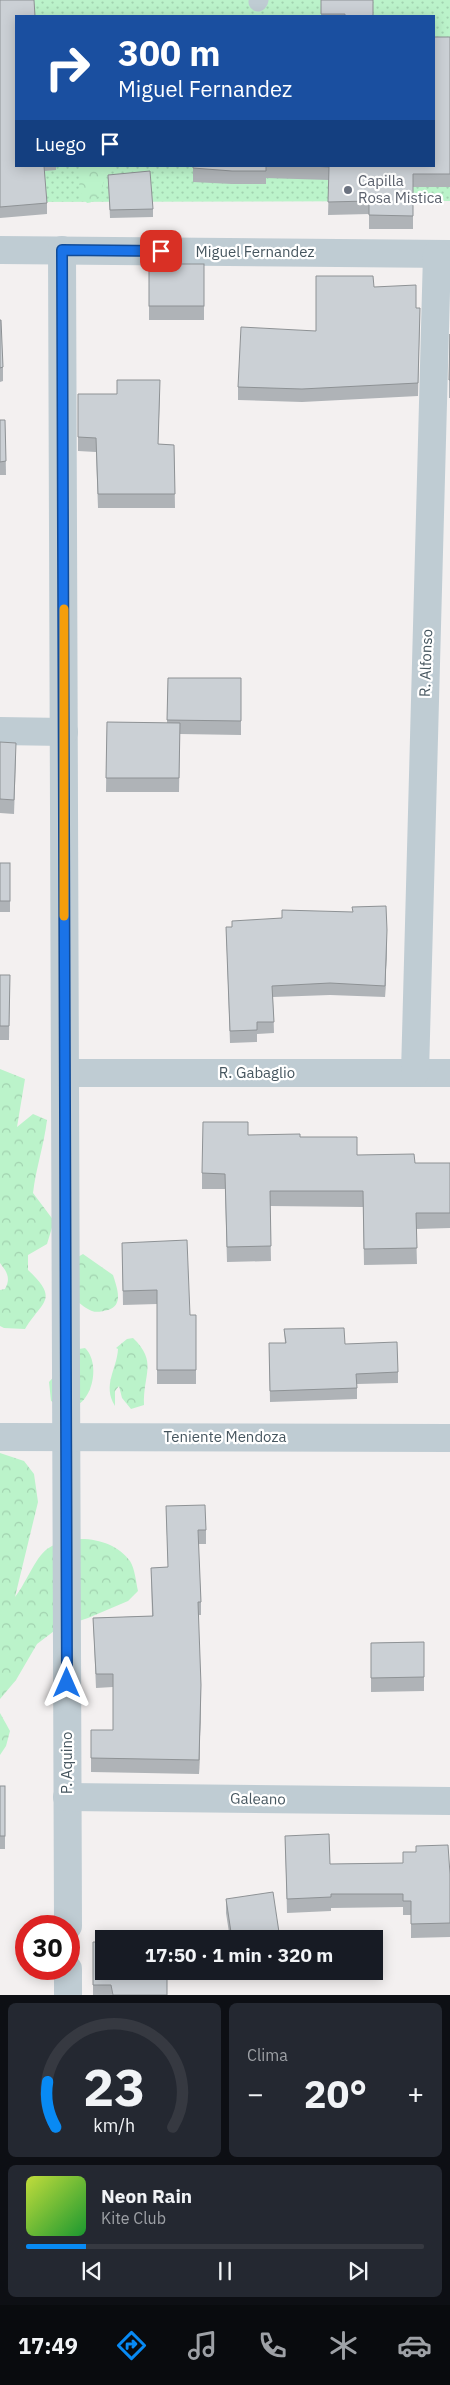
<!DOCTYPE html>
<html lang="es">
<head>
<meta charset="utf-8">
<style>
	:root { --surface:#171b24; --page:#242831; --text:#f1f3f6; --muted:#9ea1a6; --line:#363941; --accent:#088af4 }
	body { margin:0; font-family:"IBM Plex Sans",sans-serif; background:var(--page); color:var(--text); height:100vh; display:flex; flex-direction:column; font-size:19px; white-space:nowrap }
	* { box-sizing:border-box; margin:0 }
	p { font-size:16px; color:var(--muted) }
	.icon { flex:none; width:28px; height:28px; fill:none; stroke:currentColor; stroke-width:2; stroke-linecap:round; stroke-linejoin:round }
	.map { position:relative; height:1995px; overflow:hidden }
	.side { display:flex; flex-direction:column; gap:8px; padding:8px; background:#0d0f14; flex:1 }
	.side>* { flex:none }
	.hud { position:absolute; left:15px; top:15px; width:420px; height:152px; border-radius:0px; box-shadow:0 2px 12px #0003; background:#1a4fa0; color:#fff; overflow:hidden }
	.speed { position:absolute; left:15px; top:1915px; display:flex; gap:10px; font-size:25px; font-weight:700; text-align:center }
	.speed>* { display:grid; place-content:center; width:65px; height:65px; border-radius:50%; background:var(--surface); box-shadow:0 2px 12px #0003; line-height:1 }
	.speed .limit { border:8px solid #d22; background:#fff; color:#111 }
	.pin { position:absolute; display:grid; place-items:center; width:42px; height:42px; color:#fff; margin:-21px; border-radius:10px; box-shadow:0 2px 8px #0006 }
	.me { position:absolute; width:55px; margin:-28px; rotate:0deg; stroke-linejoin:round; filter:drop-shadow(0 0 4px #0008) }
	.turn { display:flex; align-items:center; gap:18px; height:105px; padding:0 20px; font-size:22px }
	.turn .icon { width:65px; height:65px; stroke-width:2.5 }
	.turn b { display:block; font-size:35px; line-height:42px }
	.then { display:flex; align-items:center; height:48px; padding:0 20px; background:#0003; gap:10px; font-size:19px }
	.big { font-size:38px; font-weight:700; line-height:1.1 }
	.side .card { flex:1; display:flex; flex-direction:column; justify-content:center; gap:8px; min-width:0; padding:0 18px; border-radius:8px; background:var(--page) }
	.side .dial { align-items:center; gap:0 }
	.dial svg { height:130px; overflow:visible; fill:none; stroke:var(--line); stroke-width:7; stroke-linecap:round; text-anchor:middle }
	.dial text { fill:var(--text); stroke:none }
	.song { display:flex; align-items:center; gap:15px }
	.cover { width:60px; height:60px; border-radius:8px; background:linear-gradient(135deg,hsl(70 70% 55%),hsl(130 70% 35%)) }
	.played { height:5px; border-radius:2px; background:linear-gradient(90deg,var(--accent) 15%,var(--line) 15%) }
	.keys { display:flex; justify-content:space-around; direction:ltr }
	.heat { display:flex; justify-content:space-between; align-items:center; font-size:28px; direction:ltr }
	.side .tiles { flex:1; display:grid; gap:8px; grid-template-columns:1fr 1fr }
	.card:last-child { grid-column:span 2 }
	.trip { position:absolute; left:95px; top:1930px; width:288px; height:50px; border-radius:0px; background:var(--surface); box-shadow:0 2px 12px #0003; font-weight:700; line-height:50px; text-align:center }
	.tabs { display:flex; height:80px; justify-content:space-around; align-items:center; background:#090b0e; color:var(--muted) }
	.tabs .icon { width:35px; height:35px }
	.tabs .selected { color:var(--accent) }
	.tabs b { font-size:22px; color:var(--text) }
	.map>svg:first-child { display:block }
	.grass { fill:url(#grass-dots); fill-rule:evenodd }
	.forest { fill:url(#forest-crowns) }
	.lines { fill:none; stroke-linecap:round; stroke-linejoin:round }
	.service { stroke:#bfccd3; stroke-width:19 }
	.minor { stroke:#bfccd3; stroke-width:28 }
	.wall { fill:#afb3b7 }
	.shaded-wall { fill:#8e9295 }
	.building { fill:#cbd0d5; stroke:#8e9295 }
	.route-casing { stroke:#114b97; stroke-width:12 }
	.route { stroke:#1a73e8; stroke-width:9 }
	.slow { stroke:#f59e0b; stroke-width:9 }
	.worship-dot { fill:#6b7280; stroke:#fff; stroke-width:2 }
	.labels { text-anchor:middle; stroke-width:4.5; stroke-linejoin:round; paint-order:stroke }
	.worship-label { font-size:15px; fill:#5b616d; stroke:#fff; text-anchor:start }
	.street-label { font-size:15px; fill:#46565f; stroke:#fff }
</style>
</head>
<body>
<div class="map">
<svg width="450" height="1995" viewBox="0 0 450 1995">
	<defs>
		<pattern id="grass-dots" width="8" height="8" patternUnits="userSpaceOnUse" patternTransform="scale(1.25)"><rect width="8" height="8" fill="#bbf3ca"/><path d="M2 2h.1M6 6h.1" fill="none" stroke="#a2d2b0" stroke-width="1.8" stroke-linecap="round"/></pattern>
		<pattern id="forest-crowns" width="20" height="18" patternUnits="userSpaceOnUse" patternTransform="scale(1.25)"><rect width="20" height="18" fill="#bbf3ca"/><path d="M2 6a3 3 0 1 1 6 0M12 15a3 3 0 1 1 6 0" fill="none" stroke="#a2d2b0"/></pattern>
	</defs>
	<rect width="100%" height="100%" fill="#f3f0f0"/>
	<path class="grass" d="M0,0h450v201l-450,1zM16,16h418v150h-418z"/>
	<g class="forest">
		<path d="M81,166h30c-11,12 -5,35 -24,37 -10,-12 -8,-22 -6,-37z"/>
		<path d="M0,1069l25,10 -8,48 16,-13 14,6c-3,25 -11,48 -14,73l21,28 -7,23 -19,11v15c32,30 14,31 -3,59l-21,-1 -4,-2v-36l5,-1c6,-11 2,-17 -5,-26z"/>
		<path d="M83,1254l30,21c4,13 11,30 -5,35 -5,1 -11,3 -16,1 -6,-2 -12,-8 -17,-11l-4,-39z"/>
		<path d="M133,1338c25,24 10,36 11,67l-13,4 -9,-11 -3,-12 -4,5v15c-13,-21 2,-37 3,-57l-2,-1 11,-9z"/>
		<path d="M85,1348c17,16 7,62 -20,60 -5,-1 -10,-5 -14,-7l-2,-19 30,-33z"/>
		<path d="M0,1453l24,8 10,13 4,28 -23,95c10,-12 20,-39 32,-48 24,-17 66,-12 83,12 5,8 6,21 8,30l-10,10 -40,17 -30,10 -21,16 -21,36 -16,19z"/>
		<path d="M0,1713l10,18 -4,15 -6,9z"/>
	</g>
	<g class="lines">
		<path class="service" d="M258,2l1,-2"/>
		<g class="minor">
			<path d="M0,250l450,4"/>
			<path d="M62,250l6,1676"/>
			<path d="M0,731l64,1"/>
			<path d="M65,1073h385"/>
			<path d="M415,1073l22,-819"/>
			<path d="M0,1437l450,1"/>
			<path d="M67,1797l383,4"/>
			<path d="M68,1969v26"/>
		</g>
	</g>
	<g class="wall">
		<path d="M0,0l16,166h40v4l-12,1 3,32v11l-47,4z"/>
		<path d="M321,0l52,16h-52z"/>
		<path d="M450,37v150h-37v42h-44v-15l-41,1 1,-35 -63,-2v6h-34l-39,-2v-16h241z"/>
		<path d="M108,175l45,34v8l-43,1z"/>
		<rect x="149" y="264" width="55" height="56"/>
		<path d="M374,287l42,21h4l-2,88 -116,6 -64,-2v-13l78,-56z"/>
		<path d="M0,320l3,47v14l-3,1z"/>
		<path d="M450,334v64h-1v-18z"/>
		<path d="M78,394h82l-2,50 16,1 1,63h-77l-2,-56 -18,-1z"/>
		<path d="M0,420h5l1,55h-6z"/>
		<path d="M168,678h73v57l-61,-1 -1,58h-73l1,-70 60,1z"/>
		<path d="M0,742l16,15 -2,57 -14,-1z"/>
		<rect x="0" y="863" width="10" height="49"/>
		<path d="M226,927l161,15 -2,55 -55,-2 -57,2 1,36 -17,1v8l-27,1z"/>
		<path d="M0,975h10l-1,65h-9z"/>
		<path d="M248,1135l52,2 57,18 58,8h35v65l-34,1 1,35 -53,1 -1,-58 -93,-1 1,55 -44,1 -2,-73h-23v-16z"/>
		<path d="M122,1243l68,72h6v69h-39v-80l-34,1z"/>
		<path d="M284,1329l61,15 53,28v11l-41,1v15l-87,3 -1,-59h16z"/>
		<path d="M166,1506l40,24v14h-8l3,58v13h-3l3,84 -2,75 -108,-2v-42h22v-43l-17,1 -3,-70 59,-2 -1,-48 17,-1z"/>
		<path d="M424,1642v49l-53,1v-49z"/>
		<rect x="0" y="1786" width="5" height="63"/>
		<path d="M285,1836l45,28 73,-1 13,-11v-6l34,28v63l-39,1v-23h-8v-8l-72,1v3l-44,2z"/>
		<path d="M226,1899l54,40h-50l-4,-26z"/>
		<path d="M93,1942l74,53h-74z"/>
	</g>
	<g class="shaded-wall">
		<path d="M387,930v12l-2,55v-11z"/>
		<path d="M201,1685v14l-2,75v-14z"/>
	</g>
	<g class="building">
		<path d="M0,0h34l1,16h-19v150h28l3,37 -47,4z"/>
		<path d="M321,0h52v16h-28v-2h-24z"/>
		<path d="M434,37h16v137h-37v42l-44,-1v-14l-41,1 1,-35 -18,-1h123z"/>
		<path d="M193,166h73v5h-34l-39,-3z"/>
		<path d="M150,171l3,38 -43,1 -2,-35z"/>
		<rect x="149" y="264" width="55" height="42"/>
		<path d="M316,276h57l1,11 42,-2v23h4l-2,75 -116,6 -64,-2 3,-60 75,4z"/>
		<path d="M0,320h1l2,47 -3,1z"/>
		<path d="M450,334v46h-1z"/>
		<path d="M117,380h43l-2,64 16,1 1,49h-77l-2,-56 -18,-1v-43h39z"/>
		<path d="M0,420h5l1,41 -6,1z"/>
		<path d="M168,678h73v43l-74,-1z"/>
		<path d="M107,722l73,1 -1,55h-73z"/>
		<path d="M0,742l16,1 -2,57 -14,-1z"/>
		<rect x="0" y="863" width="10" height="38"/>
		<path d="M386,906l1,24 -2,56 -55,-3 -58,3 2,36h-17v8l-27,1 -4,-104h6v-6l50,-3v-8l71,2 -1,-5z"/>
		<path d="M0,975h10l-1,51h-9z"/>
		<path d="M203,1122h45v13l52,-1v3h57v18l57,-1 1,9h35v50h-34l1,35 -53,1 -1,-58h-93l1,55 -44,1 -2,-73 -23,-1z"/>
		<path d="M187,1240l3,75h6v55h-39v-80l-34,1 -1,-48z"/>
		<path d="M344,1328l1,16 52,-2 1,30 -42,2 1,14 -87,3 -1,-48h17l-2,-14z"/>
		<path d="M205,1505l1,25h-8l3,72h-3l3,83 -2,75 -108,-2v-28h22v-56h-17l-3,-56 60,-2 -2,-48 17,-1 -2,-61z"/>
		<path d="M424,1642v35l-53,1v-35z"/>
		<rect x="0" y="1786" width="5" height="50"/>
		<path d="M329,1834l1,30 73,-1v-11h13v-6l32,-1 2,29v49l-39,1v-23h-8v-7h-72v3l-44,2 -2,-63z"/>
		<path d="M273,1892l7,47h-48l-6,-40z"/>
		<path d="M93,1942h11v29h63v24h-54l-2,-10h-18z"/>
	</g>
	<g class="lines">
		<g class="route-casing">
			<path id="route" d="M67,1683l-5,-1433 99,1"/>
		</g>
		<use href="#route" class="route"/>
		<path class="slow" d="M64,609v307"/>
	</g>
	<circle class="worship-dot" cx="348" cy="190" r="5"/>
	<g class="labels">
		<g class="worship-label">
			<text x="358" y="186">Capilla<tspan x="358" dy="17">Rosa Mistica</tspan></text>
		</g>
		<g class="street-label">
			<text x="255" y="257">Miguel Fernandez</text>
			<text transform="translate(426 663) rotate(-88)" y="5">R. Alfonso</text>
			<text x="257" y="1078">R. Gabaglio</text>
			<text x="225" y="1442">Teniente Mendoza</text>
			<text transform="translate(67 1763) rotate(-90)" y="5">P. Aquino</text>
			<text transform="translate(258 1799) rotate(1)" y="5">Galeano</text>
		</g>
	</g>
</svg>
<div class="speed"><div class="limit">30</div></div>
<div class="pin" style="left:161px;top:251px;background:#d93025"><svg class="icon" aria-label="arrive" viewBox="0 0 24 24"><path d="M6 21V4h12l-3 4 3 4H6"/></svg></div>
<svg class="me" style="left:67px;top:1683px" viewBox="-20 -20 40 40"><path d="M0-17L14 15 0 8-14 15z" fill="#1a73e8" stroke="#fff" stroke-width="4"/></svg>
<div class="trip">17:50 · 1 min · 320 m</div>
<div class="hud">
<div class="turn"><svg class="icon" aria-label="right" viewBox="0 0 24 24"><path d="M7 20v-9h11M14 6l5 5-5 5"/></svg><div><b>300 m</b>Miguel Fernandez</div></div>
<div class="then">Luego<svg class="icon" aria-label="arrive" viewBox="0 0 24 24"><path d="M6 21V4h12l-3 4 3 4H6"/></svg></div>
</div>
</div>
<section class="side">
<div class="tiles">
<div class="card dial"><svg viewBox="0 0 100 80">
<path d="M14 69A42 42 0 1 1 86 69"/>
<path d="M14 69A42 42 0 0 1 9 41" stroke="#088af4"/>
<text x="50" y="56" font-size="32" font-weight="700">23</text>
<text x="50" y="72" font-size="11">km/h</text>
</svg></div>
<div class="card"><p>Clima</p>
<div class="heat"><a>−</a><b class="big">20°</b><a>+</a></div>
</div>
<div class="card">
<div class="song"><i class="cover"></i><div><b>Neon Rain</b><p>Kite Club</p></div></div>
<div class="played"></div>
<div class="keys"><svg class="icon" aria-label="previous" viewBox="0 0 24 24"><path d="M18 5L8 12l10 7zM5 5v14"/></svg><svg class="icon" aria-label="pause" viewBox="0 0 24 24"><path d="M8 5v14M16 5v14"/></svg><svg class="icon" aria-label="next" viewBox="0 0 24 24"><path d="M6 5l10 7-10 7zM19 5v14"/></svg></div>
</div>
</div>
</section>
<nav class="tabs">
<b>17:49</b>
<svg class="icon selected" aria-label="directions" viewBox="0 0 24 24"><path d="M12 3l9 9-9 9-9-9zM9 14v-3h6M13 9l2 2-2 2"/></svg>
<svg class="icon" aria-label="music" viewBox="0 0 24 24"><path d="M9 18V5l10-2v13"/><circle cx="6" cy="18" r="3"/><circle cx="16" cy="16" r="3"/></svg>
<svg class="icon" aria-label="phone" viewBox="0 0 24 24"><path d="M5 4h4l2 5-3 2q2 4 5 5l2-3 5 2v4C11 20 4 13 5 4z"/></svg>
<svg class="icon" aria-label="climate" viewBox="0 0 24 24"><path d="M12 3v18M4 7l16 10M4 17L20 7"/></svg>
<svg class="icon" aria-label="car" viewBox="0 0 24 24"><path d="M5 17H2v-5l4-1 3-4h7l3 4 3 1v5h-3M9 17h6M6 11h13"/><circle cx="7" cy="17" r="2"/><circle cx="17" cy="17" r="2"/></svg>
</nav>
</body>
</html>
